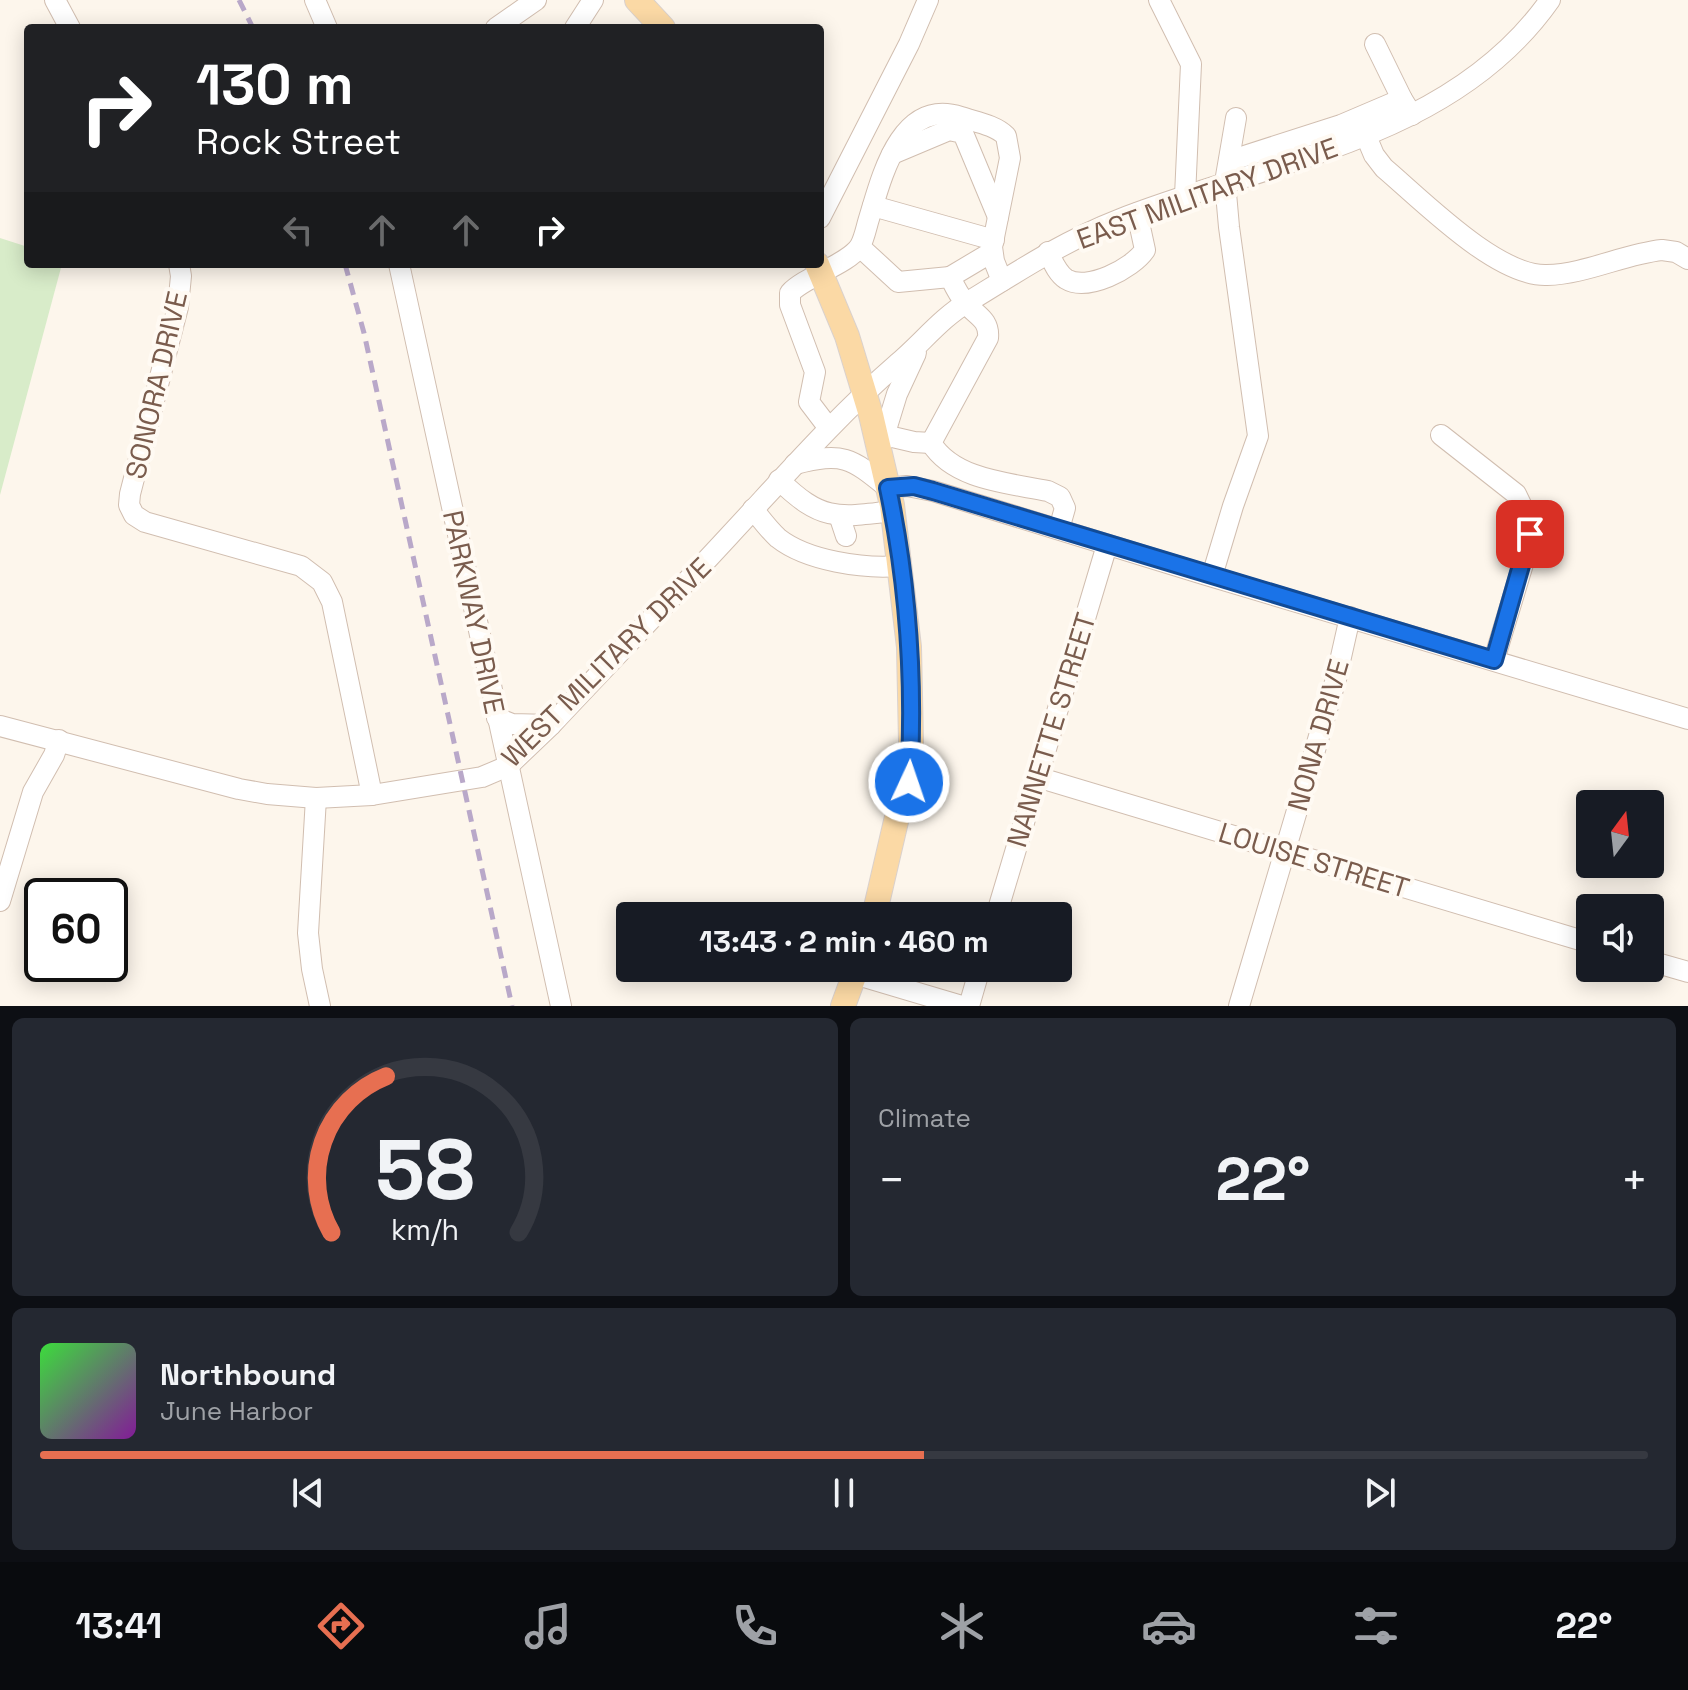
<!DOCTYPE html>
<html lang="en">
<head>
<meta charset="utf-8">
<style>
	:root { --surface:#171b24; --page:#242831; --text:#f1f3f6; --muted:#9ea1a6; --line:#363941; --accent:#e76f51 }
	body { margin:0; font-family:"Space Grotesk",sans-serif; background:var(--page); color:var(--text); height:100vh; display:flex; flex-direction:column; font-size:30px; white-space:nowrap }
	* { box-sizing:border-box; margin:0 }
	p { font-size:26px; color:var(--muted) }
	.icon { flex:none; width:44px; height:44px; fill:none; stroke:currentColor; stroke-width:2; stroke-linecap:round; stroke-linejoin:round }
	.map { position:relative; height:1006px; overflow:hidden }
	.drawer { display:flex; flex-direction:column; gap:12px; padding:12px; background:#0d0f14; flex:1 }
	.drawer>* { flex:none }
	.banner { position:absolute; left:24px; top:24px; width:800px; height:244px; border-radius:8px; box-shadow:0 4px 20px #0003; background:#202124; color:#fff; overflow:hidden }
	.needle { width:52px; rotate:15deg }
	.controls { position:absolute; left:1576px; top:790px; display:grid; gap:16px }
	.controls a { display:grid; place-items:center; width:88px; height:88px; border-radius:8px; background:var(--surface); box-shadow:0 4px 20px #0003; font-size:40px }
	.speed { position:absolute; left:24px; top:878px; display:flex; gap:16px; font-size:40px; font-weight:700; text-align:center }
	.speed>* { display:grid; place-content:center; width:104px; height:104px; border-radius:50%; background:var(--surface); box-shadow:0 4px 20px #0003; line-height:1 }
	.speed .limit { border:4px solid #111; border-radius:12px; background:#fff; color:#111 }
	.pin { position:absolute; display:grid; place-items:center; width:68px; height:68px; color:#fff; margin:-34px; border-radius:16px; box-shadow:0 4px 12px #0006 }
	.me { position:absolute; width:88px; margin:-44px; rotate:3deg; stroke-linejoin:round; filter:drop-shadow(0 0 6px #0008) }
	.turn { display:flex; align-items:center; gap:28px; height:168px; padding:0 40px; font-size:36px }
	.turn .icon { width:104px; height:104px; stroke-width:2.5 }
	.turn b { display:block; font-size:56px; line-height:68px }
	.lanes { display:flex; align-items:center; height:76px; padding:0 40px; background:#0003; justify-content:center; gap:40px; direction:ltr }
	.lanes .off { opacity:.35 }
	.big { font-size:60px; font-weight:700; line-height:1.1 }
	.drawer .card { flex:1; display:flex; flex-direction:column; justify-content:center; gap:12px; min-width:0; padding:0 28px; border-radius:12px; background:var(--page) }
	.drawer .dial { align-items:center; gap:0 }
	.dial svg { height:208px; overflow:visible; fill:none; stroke:var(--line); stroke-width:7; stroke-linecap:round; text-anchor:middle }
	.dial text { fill:var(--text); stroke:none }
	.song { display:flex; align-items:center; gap:24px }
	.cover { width:96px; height:96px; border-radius:12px; background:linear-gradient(135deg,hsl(120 70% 55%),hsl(290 70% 35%)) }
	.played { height:8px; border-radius:4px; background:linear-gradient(90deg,var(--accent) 55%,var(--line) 55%) }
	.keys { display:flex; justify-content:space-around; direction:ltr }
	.heat { display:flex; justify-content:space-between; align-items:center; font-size:44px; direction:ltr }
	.drawer .tiles { flex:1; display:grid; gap:12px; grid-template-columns:1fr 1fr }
	.card:last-child { grid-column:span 2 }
	.trip { position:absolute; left:616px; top:902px; width:456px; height:80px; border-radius:8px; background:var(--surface); box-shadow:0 4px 20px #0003; font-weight:700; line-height:80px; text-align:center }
	.dock { display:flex; height:128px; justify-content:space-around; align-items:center; background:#090b0e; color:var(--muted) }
	.dock .icon { width:56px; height:56px }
	.dock .active { color:var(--accent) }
	.dock b { font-size:36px; color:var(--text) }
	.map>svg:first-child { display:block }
	.green { fill:#d8ecc9 }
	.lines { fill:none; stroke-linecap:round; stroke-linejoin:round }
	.minor-casing { stroke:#d1beb0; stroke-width:22 }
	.major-casing { stroke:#dad1cd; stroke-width:26 }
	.minor { stroke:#fff; stroke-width:20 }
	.major { stroke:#fbd9a5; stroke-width:24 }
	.rail { stroke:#b9a8c9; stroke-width:5; stroke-dasharray:12 8; stroke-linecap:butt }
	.route-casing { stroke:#114b97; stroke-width:20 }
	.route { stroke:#1a73e8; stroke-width:14 }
	.labels { text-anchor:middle; stroke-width:8; stroke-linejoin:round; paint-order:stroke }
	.street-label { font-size:28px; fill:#7a5c4d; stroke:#fffaf3 }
</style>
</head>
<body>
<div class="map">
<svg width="1688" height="1006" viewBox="0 0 1688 1006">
	<rect width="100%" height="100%" fill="#fdf6ec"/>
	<path class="green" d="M0,238l28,9v17h34l-62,231z"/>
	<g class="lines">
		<g class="minor-casing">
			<g id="minor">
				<path d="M55,0l15,28"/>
				<path d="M315,0l12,28"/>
				<path d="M1159,0l32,64 -6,132"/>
				<path d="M496,28l40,-28"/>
				<path d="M575,28l18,-28"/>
				<path d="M1375,44l27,55"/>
				<path d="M1366,136l8,19 10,13c38,32 113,109 163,107 39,-1 77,-21 115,-25l14,2 12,7"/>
				<path d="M892,154l57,-24 14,3 35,84"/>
				<path d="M1229,161l112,-36 61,-26 10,16"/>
				<path d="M873,206l121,34"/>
				<path d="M820,218l89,-174 19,-44"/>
				<path d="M860,247l38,35 52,-5c4,8 8,17 14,24 10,14 26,17 24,37l-57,105 -17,-1 -30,-7"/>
				<path d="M1048,252c5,10 9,21 18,27 21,13 66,-10 79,-29l-8,-37"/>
				<path d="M179,264l2,12 -3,31 -48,187 -1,11 5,10 11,7 156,44 21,16 10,20 40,193"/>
				<path d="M399,264l162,742"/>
				<path d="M950,277l42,-25"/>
				<path d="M828,427l-19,-25 6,-30 -25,-67v-12c14,-16 59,-29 70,-47 4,-7 6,-17 8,-24 13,-42 31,-125 93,-105 15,5 34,8 45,19l4,22 -18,89 2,14 8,20"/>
				<path d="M1441,435l75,59 13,27 1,20 -36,119"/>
				<path d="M931,443c23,37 78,40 117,48l12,6 5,11 -6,21"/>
				<path d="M881,446l16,-52 19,-41"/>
				<path d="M795,464c48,-12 55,-7 93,24l19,-2 26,5 270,83 485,145"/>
				<path d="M779,480c42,41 58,38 114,31"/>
				<path d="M753,509c8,10 16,21 25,29 29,23 86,31 121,28"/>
				<path d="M839,515l7,21"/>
				<path d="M1212,576l21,-70 25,-70 -29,-209 -4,-45 11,-64"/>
				<path d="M497,718l15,6 39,1"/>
				<path d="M0,726l239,63 28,5 49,4 56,-3 110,-18 26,-11 43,-41c59,-63 119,-125 178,-189 55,-59 107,-119 168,-172 23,-19 45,-47 71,-62 49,-30 96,-61 150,-82 148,-59 333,-79 432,-220"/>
				<path d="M1037,777l553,166"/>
				<path d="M316,798l-8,135 4,36 8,37"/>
				<path d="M0,901l33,-109 21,-37 5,-15"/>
				<path d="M996,916l111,-371"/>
				<path d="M1650,961l38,11"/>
				<path d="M854,974l108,32"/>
				<path d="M969,1006l11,-38"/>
				<path d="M1239,1006l97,-327 14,-62"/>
			</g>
		</g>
		<g class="major-casing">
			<g id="major">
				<path d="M637,0l26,28"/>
				<path d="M817,264l30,72 24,79 21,90 17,142 2,95 -2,40 -12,35 -23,99"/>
				<path d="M843,1006l14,-38"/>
			</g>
		</g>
		<use href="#minor" class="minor"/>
		<use href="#major" class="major"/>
		<g class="rail">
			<path d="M239,0l14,28"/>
			<path d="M345,264l19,69 148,673"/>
		</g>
	</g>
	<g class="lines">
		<g class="route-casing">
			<path id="route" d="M909,782c6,-98 -1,-198 -21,-294l26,-2 19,5 561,169 36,-126"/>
		</g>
		<use href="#route" class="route"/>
	</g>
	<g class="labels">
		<g class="street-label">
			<text transform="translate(1207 193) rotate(-20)" y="10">EAST MILITARY DRIVE</text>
			<text transform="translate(156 385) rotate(-77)" y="10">SONORA DRIVE</text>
			<text transform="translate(474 612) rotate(78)" y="10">PARKWAY DRIVE</text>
			<text transform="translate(606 662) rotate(-45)" y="10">WEST MILITARY DRIVE</text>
			<text transform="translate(1051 730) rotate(-73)" y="10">NANNETTE STREET</text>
			<text transform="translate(1318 735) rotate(-74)" y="10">NONA DRIVE</text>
			<text transform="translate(1314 860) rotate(17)" y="10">LOUISE STREET</text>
		</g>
	</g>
</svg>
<div class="controls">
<a><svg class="needle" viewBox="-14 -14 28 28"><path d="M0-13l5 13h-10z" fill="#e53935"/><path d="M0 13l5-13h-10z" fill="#9ea1a6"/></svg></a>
<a><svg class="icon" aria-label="sound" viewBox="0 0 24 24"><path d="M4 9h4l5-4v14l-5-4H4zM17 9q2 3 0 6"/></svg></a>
</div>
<div class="speed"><div class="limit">60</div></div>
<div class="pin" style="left:1530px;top:534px;background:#d93025"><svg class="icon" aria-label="arrive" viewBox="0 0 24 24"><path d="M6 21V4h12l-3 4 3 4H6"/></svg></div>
<svg class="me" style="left:909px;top:782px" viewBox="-20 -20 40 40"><circle r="17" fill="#1a73e8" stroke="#fff" stroke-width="3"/><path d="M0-11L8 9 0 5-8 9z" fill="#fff"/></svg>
<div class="trip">13:43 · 2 min · 460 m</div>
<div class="banner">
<div class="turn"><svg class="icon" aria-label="right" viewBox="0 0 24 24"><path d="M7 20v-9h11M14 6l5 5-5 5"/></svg><div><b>130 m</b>Rock Street</div></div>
<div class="lanes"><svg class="icon off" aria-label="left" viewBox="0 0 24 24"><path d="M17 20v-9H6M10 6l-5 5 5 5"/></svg><svg class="icon off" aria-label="ahead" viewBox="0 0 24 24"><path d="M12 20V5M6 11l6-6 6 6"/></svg><svg class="icon off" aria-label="ahead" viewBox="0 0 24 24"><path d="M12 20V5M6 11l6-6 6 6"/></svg><svg class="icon" aria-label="right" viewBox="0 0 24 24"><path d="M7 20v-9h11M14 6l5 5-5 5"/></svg></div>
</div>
</div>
<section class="drawer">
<div class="tiles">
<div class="card dial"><svg viewBox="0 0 100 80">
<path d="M14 69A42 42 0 1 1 86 69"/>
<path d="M14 69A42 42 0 0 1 35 9" stroke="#e76f51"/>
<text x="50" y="56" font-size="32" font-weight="700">58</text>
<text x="50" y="72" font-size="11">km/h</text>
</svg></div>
<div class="card"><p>Climate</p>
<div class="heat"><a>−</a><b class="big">22°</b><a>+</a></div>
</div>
<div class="card">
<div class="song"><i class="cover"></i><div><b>Northbound</b><p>June Harbor</p></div></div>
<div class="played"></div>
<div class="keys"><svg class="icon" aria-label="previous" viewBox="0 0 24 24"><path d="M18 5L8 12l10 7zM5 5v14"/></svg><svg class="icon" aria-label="pause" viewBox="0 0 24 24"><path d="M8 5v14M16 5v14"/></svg><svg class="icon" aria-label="next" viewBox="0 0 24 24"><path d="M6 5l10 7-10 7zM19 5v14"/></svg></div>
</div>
</div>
</section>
<nav class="dock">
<b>13:41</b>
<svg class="icon active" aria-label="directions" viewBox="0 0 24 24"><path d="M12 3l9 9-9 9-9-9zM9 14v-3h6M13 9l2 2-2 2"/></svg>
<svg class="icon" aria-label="music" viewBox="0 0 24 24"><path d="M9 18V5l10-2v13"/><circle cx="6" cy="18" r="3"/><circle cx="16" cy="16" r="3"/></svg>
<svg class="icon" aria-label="phone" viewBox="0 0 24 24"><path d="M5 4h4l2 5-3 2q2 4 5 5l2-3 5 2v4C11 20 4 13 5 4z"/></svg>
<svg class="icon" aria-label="climate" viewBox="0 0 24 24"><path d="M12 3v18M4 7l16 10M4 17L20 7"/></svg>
<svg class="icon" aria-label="car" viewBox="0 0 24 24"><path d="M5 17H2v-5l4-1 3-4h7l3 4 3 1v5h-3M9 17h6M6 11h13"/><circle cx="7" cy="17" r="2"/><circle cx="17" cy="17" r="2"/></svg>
<svg class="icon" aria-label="filters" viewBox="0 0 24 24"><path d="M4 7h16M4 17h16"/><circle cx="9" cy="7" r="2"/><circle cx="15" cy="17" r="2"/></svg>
<b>22°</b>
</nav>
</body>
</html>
